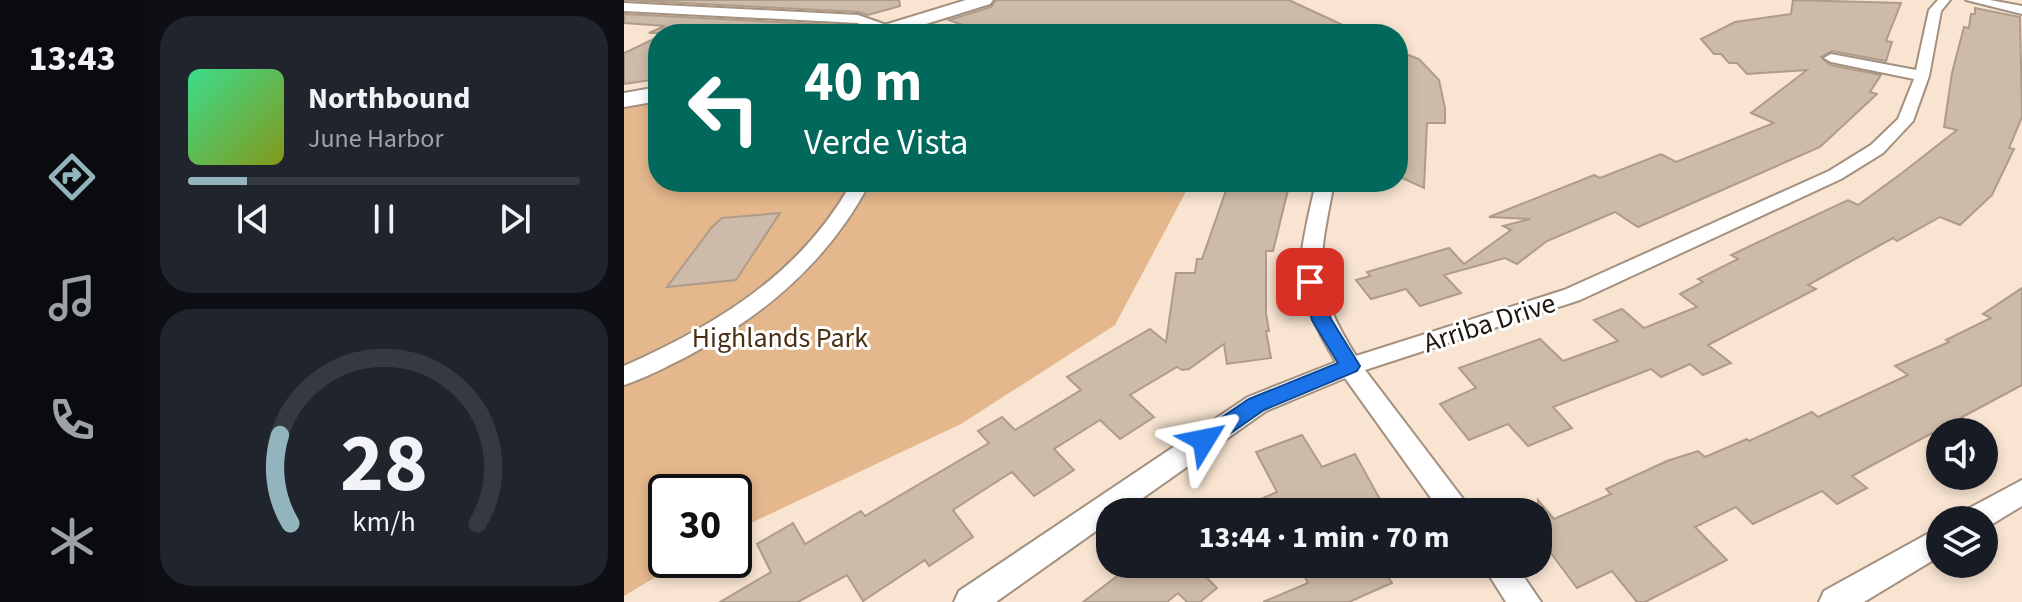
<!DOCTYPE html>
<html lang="en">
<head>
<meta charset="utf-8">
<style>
	:root { --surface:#171b24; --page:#20242c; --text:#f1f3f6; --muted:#9ea1a6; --line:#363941; --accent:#92b4bc }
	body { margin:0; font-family:"Source Sans 3",sans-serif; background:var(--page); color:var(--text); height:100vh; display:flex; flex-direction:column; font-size:30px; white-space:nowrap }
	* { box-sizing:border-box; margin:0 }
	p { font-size:26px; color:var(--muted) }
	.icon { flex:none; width:44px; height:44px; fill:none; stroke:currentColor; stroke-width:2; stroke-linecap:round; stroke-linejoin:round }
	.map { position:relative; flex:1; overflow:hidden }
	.side { display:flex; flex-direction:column; gap:16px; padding:16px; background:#0d0f14; width:480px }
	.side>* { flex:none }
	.hud { position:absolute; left:24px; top:24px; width:760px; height:168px; border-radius:32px; box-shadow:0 4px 12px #0003; background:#00695c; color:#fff; overflow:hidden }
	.tools { position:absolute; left:1302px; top:418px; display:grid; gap:16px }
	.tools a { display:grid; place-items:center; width:72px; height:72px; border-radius:50%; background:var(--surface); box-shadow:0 4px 12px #0003; font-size:40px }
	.speed { position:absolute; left:24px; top:474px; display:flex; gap:16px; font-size:40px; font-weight:700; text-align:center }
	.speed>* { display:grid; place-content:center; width:104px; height:104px; border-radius:50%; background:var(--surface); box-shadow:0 4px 12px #0003; line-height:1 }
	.speed .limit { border:4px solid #111; border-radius:12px; background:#fff; color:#111 }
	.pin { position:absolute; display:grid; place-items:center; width:68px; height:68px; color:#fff; margin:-34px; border-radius:16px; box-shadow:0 4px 12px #0006 }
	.me { position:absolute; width:88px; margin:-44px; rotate:55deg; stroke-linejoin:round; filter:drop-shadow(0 0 6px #0008) }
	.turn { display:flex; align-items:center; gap:28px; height:168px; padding:0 24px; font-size:36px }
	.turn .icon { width:104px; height:104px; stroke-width:2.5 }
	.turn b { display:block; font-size:56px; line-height:68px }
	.side .widget { flex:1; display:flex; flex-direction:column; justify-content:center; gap:12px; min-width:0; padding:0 28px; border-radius:32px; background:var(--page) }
	.side .dial { align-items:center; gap:0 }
	.dial svg { height:208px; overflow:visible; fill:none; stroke:var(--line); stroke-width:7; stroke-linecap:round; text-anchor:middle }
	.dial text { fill:var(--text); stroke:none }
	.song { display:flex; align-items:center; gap:24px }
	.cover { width:96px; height:96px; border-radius:12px; background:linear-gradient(135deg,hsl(150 70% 55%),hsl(70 70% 35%)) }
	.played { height:8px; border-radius:4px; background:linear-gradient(90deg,var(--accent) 15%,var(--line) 15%) }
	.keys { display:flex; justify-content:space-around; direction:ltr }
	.trip { position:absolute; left:472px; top:498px; width:456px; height:80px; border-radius:32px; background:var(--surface); box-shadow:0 4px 12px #0003; font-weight:700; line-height:80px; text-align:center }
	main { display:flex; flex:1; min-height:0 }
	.dock { display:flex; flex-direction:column; width:144px; justify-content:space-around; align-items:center; background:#090b0e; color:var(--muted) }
	.dock .icon { width:56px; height:56px }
	.dock .on { color:var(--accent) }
	.dock b { font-size:36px; color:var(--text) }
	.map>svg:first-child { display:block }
	.green { fill:#e5b78c }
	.building { fill:#cebaa8; stroke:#ae9b89; stroke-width:2 }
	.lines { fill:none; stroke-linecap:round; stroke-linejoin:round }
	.street-casing { stroke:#a4907f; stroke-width:4 }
	.secondary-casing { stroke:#a4907f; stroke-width:4 }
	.street { fill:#fff; fill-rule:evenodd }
	.secondary { fill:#fff; fill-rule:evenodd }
	.route { fill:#1a73e8; stroke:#114b97; stroke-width:2 }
	.labels { text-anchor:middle; stroke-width:6; stroke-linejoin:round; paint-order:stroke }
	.street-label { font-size:28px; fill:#1f1711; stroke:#fff }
	.park-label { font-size:28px; fill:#492f14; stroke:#fff }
</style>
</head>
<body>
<main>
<nav class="dock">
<b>13:43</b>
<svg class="icon on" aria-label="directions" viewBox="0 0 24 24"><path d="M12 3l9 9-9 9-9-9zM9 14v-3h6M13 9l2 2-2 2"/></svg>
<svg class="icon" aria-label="music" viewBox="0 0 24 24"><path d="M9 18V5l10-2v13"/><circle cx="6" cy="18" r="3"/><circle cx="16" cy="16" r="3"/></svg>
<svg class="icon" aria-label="phone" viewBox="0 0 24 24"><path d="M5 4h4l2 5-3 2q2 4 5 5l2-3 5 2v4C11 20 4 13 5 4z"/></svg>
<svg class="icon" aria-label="climate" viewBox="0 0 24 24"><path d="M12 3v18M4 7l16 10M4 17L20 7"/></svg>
</nav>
<section class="side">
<div class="widget">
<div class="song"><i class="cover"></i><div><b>Northbound</b><p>June Harbor</p></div></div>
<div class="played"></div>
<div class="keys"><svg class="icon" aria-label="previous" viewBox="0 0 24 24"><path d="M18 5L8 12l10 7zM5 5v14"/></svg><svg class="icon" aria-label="pause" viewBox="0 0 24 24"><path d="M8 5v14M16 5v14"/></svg><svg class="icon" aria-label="next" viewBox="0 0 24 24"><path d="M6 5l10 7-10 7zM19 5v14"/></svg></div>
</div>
<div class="widget dial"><svg viewBox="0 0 100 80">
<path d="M14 69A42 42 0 1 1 86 69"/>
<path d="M14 69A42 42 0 0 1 10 35" stroke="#92b4bc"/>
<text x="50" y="56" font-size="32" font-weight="700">28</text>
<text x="50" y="72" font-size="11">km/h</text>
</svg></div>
</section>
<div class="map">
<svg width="1398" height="602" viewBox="0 0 1398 602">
	<rect width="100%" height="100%" fill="#f8e4d1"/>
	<path class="green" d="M34,102v80h533l-76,143 -154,99 -227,107v-39h-68v68h18l-60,36v-488z"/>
	<g class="building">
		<path d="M0,0h275l1,6 -32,9 -10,-3z"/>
		<path d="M372,0h293l73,34h-370l-33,-2 6,-6 -16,-6 42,-13z"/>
		<path d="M1169,0l108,3 -15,38 6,1 -6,19 -54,-10 -11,6 9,8 51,10 -11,17 7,2 -57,53 -182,80 -23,-15 -68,29 -30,23 -12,-6 -61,17 17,18 -41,13 -14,-17 -35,10 -15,-19 14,-4 -3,-4 82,-24 15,16 47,-34 -8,-4 27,-7 -41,-2 105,-42 6,3 61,-24 15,8 98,-39 -23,-10 56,-43 -60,4 -10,-11h-8l-8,-9h-7l-13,-15 34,-17 56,-8z"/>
		<path d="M1351,8l45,9 2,100 -13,31 5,1 -22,46 -32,30 -20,-8 -43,24 -4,-3 -85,47 8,4 -108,56 23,18 -28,12 -13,-11 -29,13 -10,-8 -98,38 19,21 -44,18 -20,-22 -39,16 -29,-36 36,-16 -17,-20 81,-29 23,22 55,-20 -24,-21 28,-11 22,19 53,-21 -17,-13 23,-12 -5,-3 40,-20 -7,-4 117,-55 10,5 44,-32 55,-43 -13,-3 8,-54 12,-46 5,1 2,-14h4z"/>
		<path d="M0,14l213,11 -30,9 -158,-1 16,-7 -41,-3z"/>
		<path d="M34,37v42l-34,5v-31z"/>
		<path d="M774,51l21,8 20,21 6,28v15h-18l-3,65 -26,-12z"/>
		<path d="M605,182h61l-17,69h-7v62l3,18h-3l5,27 -44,6 -3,-20 -35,25 -7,1 -5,-3 -47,28 24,22 -34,22 -20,-19 -46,29 20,21 -40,26 -22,-24 -36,23 -23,15 20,27 -44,29 -4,-6 -62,41 -16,-26 -49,27h-78l51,-30 -14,-28 36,-21 12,21 56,-33 4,5 124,-73 -11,-12 24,-14 13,13 66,-40 -14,-13 83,-48 16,13 10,-69h19l2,-14h5z"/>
		<path d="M156,213l-44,67 -69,7 45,-60 10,-9z"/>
		<path d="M1398,288v97l-170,91 15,12 -30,16 -15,-13 -69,33 -17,-17 -41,20 32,33 -82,42h-8l-25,-31 -35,17 -39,-52v-36l16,19 57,-25 -5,-5 61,-28 31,-10 7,6 42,-18 2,2 63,-29 6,5 90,-42 -13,-9 54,-24 -3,-2 45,-22 -8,-4z"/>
		<path d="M678,435l20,32 33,-13 32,58h-156l46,-20 -21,-40z"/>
		<path d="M509,564h91l-17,14 10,10 -17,14h-13l-9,-9 -11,9h-84z"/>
		<path d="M674,564h82l12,19 -43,19h-86l45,-19z"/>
	</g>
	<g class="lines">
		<g class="street-casing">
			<g id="street">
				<path d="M1314,0h12l-9,11 -12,65 -16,45 -30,32 -42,26 -261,121 -215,70 108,142h-32l-96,-134 -79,33 -143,101h-13v9l-114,81h-42l5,-11 289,-194 88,-35c-47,-79 -39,-94 -20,-180h18c-15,81 -24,100 22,174l208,-66 265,-119 42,-26 27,-26 16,-40 -83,-17 -7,-4 7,-4 85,16 13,-60z"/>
				<path d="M1342,0h24l32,6v8z"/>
				<path d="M0,3l234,12 54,19h-19l-36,-11 -233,-12z"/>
				<path d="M228,182h18c-41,79 -106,134 -184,175 -20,10 -41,21 -62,28v-19c93,-41 178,-93 228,-184z"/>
				<path d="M1398,480v26l-38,23v-9h-25l5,-9z"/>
				<path d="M1316,527v29l-76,46h-45l5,-11z"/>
				<path d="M858,564h33l26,38h-35z"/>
			</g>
		</g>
		<g class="secondary-casing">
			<g id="secondary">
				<path d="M342,0h27l-3,4 -96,30h-28l2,-4z"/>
				<path d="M34,87v14l-34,6v-14z"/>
			</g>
		</g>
		<use href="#street" class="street"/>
		<use href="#secondary" class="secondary"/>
	</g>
	<path class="route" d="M686,277l9,5 12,37 29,47 -3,5 -93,39 -52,36 -8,3 -7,-3 -4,-6 4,-6 52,-35 89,-36 -26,-43 -11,-38z"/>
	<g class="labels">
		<g class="street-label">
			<text transform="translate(865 322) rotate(-18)" y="10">Arriba Drive</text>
		</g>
		<g class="park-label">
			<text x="156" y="347">Highlands Park</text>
		</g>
	</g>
</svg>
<div class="tools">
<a><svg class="icon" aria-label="sound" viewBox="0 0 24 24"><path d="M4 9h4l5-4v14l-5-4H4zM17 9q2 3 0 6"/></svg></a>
<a><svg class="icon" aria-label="layers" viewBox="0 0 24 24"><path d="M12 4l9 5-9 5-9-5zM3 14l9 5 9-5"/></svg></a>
</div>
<div class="speed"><div class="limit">30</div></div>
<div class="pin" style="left:686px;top:282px;background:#d93025"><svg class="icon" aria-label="arrive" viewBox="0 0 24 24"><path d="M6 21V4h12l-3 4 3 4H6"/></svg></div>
<svg class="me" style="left:580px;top:440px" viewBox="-20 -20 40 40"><path d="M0-17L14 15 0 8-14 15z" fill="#1a73e8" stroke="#fff" stroke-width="4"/></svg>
<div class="trip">13:44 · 1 min · 70 m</div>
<div class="hud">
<div class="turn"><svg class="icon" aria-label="left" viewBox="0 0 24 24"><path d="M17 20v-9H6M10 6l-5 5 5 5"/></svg><div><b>40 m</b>Verde Vista</div></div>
</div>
</div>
</main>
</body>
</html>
